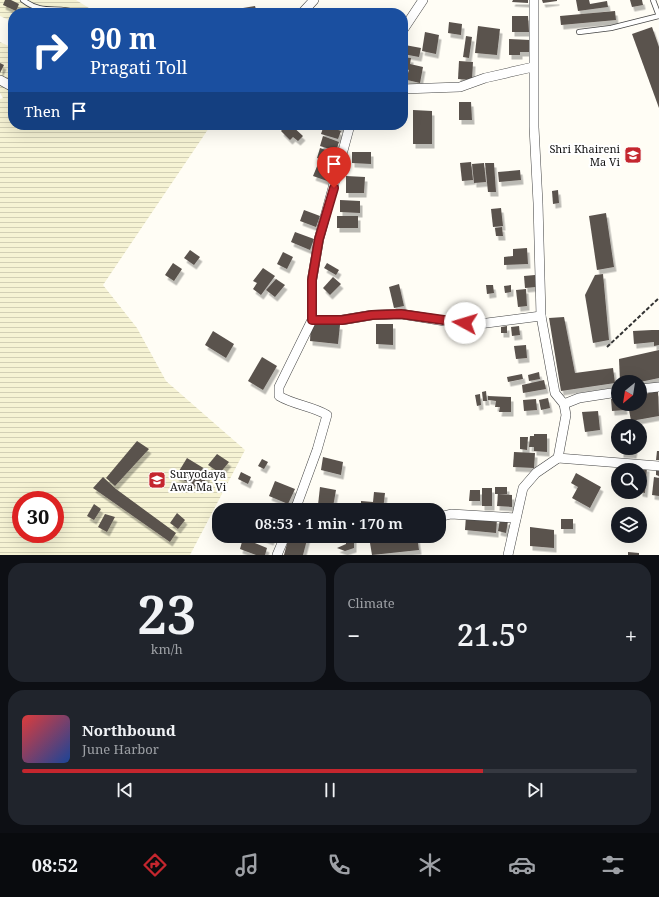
<!DOCTYPE html>
<html lang="en">
<head>
<meta charset="utf-8">
<style>
	:root { --surface:#171b24; --page:#20242c; --text:#f1f3f6; --muted:#9ea1a6; --line:#363941; --accent:#c4262e }
	body { margin:0; font-family:"Noto Serif",serif; background:var(--page); color:var(--text); height:100vh; display:flex; flex-direction:column; font-size:15px; white-space:nowrap }
	* { box-sizing:border-box; margin:0 }
	p { font-size:13px; color:var(--muted) }
	.icon { flex:none; width:22px; height:22px; fill:none; stroke:currentColor; stroke-width:2; stroke-linecap:round; stroke-linejoin:round }
	.map { position:relative; height:555px; overflow:hidden }
	.panel { display:flex; flex-direction:column; gap:8px; padding:8px; background:#0d0f14; flex:1 }
	.panel>* { flex:none }
	.top-card { position:absolute; left:8px; top:8px; width:400px; height:122px; border-radius:16px; box-shadow:0 4px 16px #0002; background:#1a4fa0; color:#fff; overflow:hidden }
	.needle { width:26px; rotate:210deg }
	.fabs { position:absolute; left:611px; top:375px; display:grid; gap:8px }
	.fabs a { display:grid; place-items:center; width:36px; height:36px; border-radius:50%; background:var(--surface); box-shadow:0 4px 16px #0002; font-size:20px }
	.speed { position:absolute; left:12px; top:491px; display:flex; gap:8px; font-size:20px; font-weight:700; text-align:center }
	.speed>* { display:grid; place-content:center; width:52px; height:52px; border-radius:50%; background:var(--surface); box-shadow:0 4px 16px #0002; line-height:1 }
	.speed .limit { border:6px solid #d22; background:#fff; color:#111 }
	.pin { position:absolute; display:grid; place-items:center; width:34px; height:34px; color:#fff; margin:-41px -17px; border-radius:50% 50% 50% 0; rotate:-45deg; box-shadow:0 0 4px #0007 }
	.pin .icon { rotate:45deg }
	.me { position:absolute; width:44px; margin:-22px; rotate:276deg; stroke-linejoin:round; filter:drop-shadow(0 0 3px #0008) }
	.turn { display:flex; align-items:center; gap:14px; height:84px; padding:0 16px; font-size:18px }
	.turn .icon { width:52px; height:52px; stroke-width:2.5 }
	.turn b { display:block; font-size:28px; line-height:34px }
	.then { display:flex; align-items:center; height:38px; padding:0 16px; background:#0003; gap:8px; font-size:15px }
	.big { font-size:30px; font-weight:600; line-height:1.1 }
	.panel .widget { flex:1; display:flex; flex-direction:column; justify-content:center; gap:6px; min-width:0; padding:0 14px; border-radius:16px; background:var(--page) }
	.panel .dial { align-items:center; gap:0 }
	.dial b { font-size:52px; line-height:1 }
	.song { display:flex; align-items:center; gap:12px }
	.cover { width:48px; height:48px; border-radius:6px; background:linear-gradient(135deg,hsl(0 70% 55%),hsl(220 70% 35%)) }
	.played { height:4px; border-radius:2px; background:linear-gradient(90deg,var(--accent) 75%,var(--line) 75%) }
	.keys { display:flex; justify-content:space-around; direction:ltr }
	.heat { display:flex; justify-content:space-between; align-items:center; font-size:22px; direction:ltr }
	.panel .tiles { flex:1; display:grid; gap:8px; grid-template-columns:1fr 1fr }
	.widget:last-child { grid-column:span 2 }
	.trip { position:absolute; left:212px; top:503px; width:234px; height:40px; border-radius:16px; background:var(--surface); box-shadow:0 4px 16px #0002; font-weight:600; line-height:40px; text-align:center }
	.menu { display:flex; height:64px; justify-content:space-around; align-items:center; background:#090b0e; color:var(--muted) }
	.menu .icon { width:28px; height:28px }
	.menu .selected { color:var(--accent) }
	.menu b { font-size:18px; color:var(--text) }
	.map>svg:first-child { display:block }
	.farmland { fill:url(#farmland-rules); fill-rule:evenodd }
	.building { fill:#5a524d; filter:url(#shadow) }
	.lines { fill:none; stroke-linecap:round; stroke-linejoin:round }
	.lane-casing { stroke:#444; stroke-width:6 }
	.street-casing { stroke:#444; stroke-width:10 }
	.path { stroke:#333; stroke-width:2; stroke-dasharray:4 2; stroke-linecap:butt }
	.lane { stroke:#fff; stroke-width:4.5 }
	.street { stroke:#fff; stroke-width:9 }
	.route-casing { stroke:#7f191e; stroke-width:10 }
	.route { stroke:#c4262e; stroke-width:7 }
	.labels { text-anchor:middle; stroke-width:4; stroke-linejoin:round; paint-order:stroke }
	.poi-label { font-size:11px; fill:#111; stroke:#fff; text-anchor:end }
</style>
</head>
<body>
<div class="map">
<svg width="659" height="555" viewBox="0 0 659 555">
	<defs>
		<pattern id="farmland-rules" width="6" height="5" patternUnits="userSpaceOnUse"><rect width="6" height="5" fill="#f6f3d4"/><path d="M0 2.5h6" fill="none" stroke="#d2cfb5"/></pattern>
		<filter id="shadow"><feDropShadow dx="2.5" dy="4.5" stdDeviation="0" flood-color="#0004"/></filter>
	</defs>
	<rect width="100%" height="100%" fill="#fffdf5"/>
	<g class="farmland">
		<path d="M0,0h76l21,13h-84v9l-13,-6z"/>
		<path d="M0,42l13,6v77h198l-108,160 34,43 29,53 79,69 -55,105h-190v-456l3,-1 -3,-5zM21,500h34v34h-34z"/>
	</g>
	<g class="building">
		<path d="M5,0h6l8,4 -3,7 -13,-6z"/>
		<path d="M513,0h15v3l-16,-1z"/>
		<path d="M542,0h15v1l-14,2z"/>
		<path d="M576,0h13l1,4 17,-3 1,6 -30,4z"/>
		<path d="M630,0h12l1,5 -11,2z"/>
		<path d="M255,6l2,7h-13l-1,-5z"/>
		<path d="M22,8l7,5h-10z"/>
		<path d="M197,9h25v4h-26z"/>
		<path d="M615,11l1,9 -55,5 -1,-9z"/>
		<path d="M512,16h16l1,16h-17z"/>
		<path d="M449,22l13,2 -1,11 -13,-2z"/>
		<path d="M478,26l22,3 -3,26 -22,-2z"/>
		<path d="M652,27l7,20v61l-27,-74z"/>
		<path d="M425,32l14,3 -3,19 -14,-3z"/>
		<path d="M466,36l6,1 -3,21 -6,-1z"/>
		<path d="M509,39l21,1v12h-10v3h-11z"/>
		<path d="M405,45l16,3 -2,9 -16,-3z"/>
		<path d="M403,57l8,1 -1,6 13,3 -3,16 -17,-4v-8l5,2 1,-3 -6,-2z"/>
		<path d="M459,61l14,1 -1,18 -14,-1z"/>
		<path d="M0,63l4,2 -4,8z"/>
		<path d="M459,102h12l1,18h-13z"/>
		<path d="M413,110l19,1v33h-19z"/>
		<path d="M286,125h5l12,11 -5,5 -5,-4 -3,3 -9,-9z"/>
		<path d="M324,125l17,6 -3,8 -17,-5z"/>
		<path d="M330,125h12l-1,4z"/>
		<path d="M323,136l16,6 -3,9 -16,-5z"/>
		<path d="M320,148l15,5 -3,10 -15,-5z"/>
		<path d="M352,152h19v12l-19,-1z"/>
		<path d="M471,162l2,18 -11,1 -2,-18z"/>
		<path d="M484,163l2,19 -12,1 -2,-19z"/>
		<path d="M485,163h9l2,29h-8z"/>
		<path d="M318,164l16,6 -4,12 -17,-6z"/>
		<path d="M520,170l1,10 -22,2 -1,-10z"/>
		<path d="M346,176l19,1 -1,16h-18z"/>
		<path d="M558,190l1,13 -6,1 -1,-13z"/>
		<path d="M340,200l20,1v12l-20,-1z"/>
		<path d="M501,208l2,18 -10,1 -2,-18z"/>
		<path d="M304,210l16,6 -4,11 -16,-6z"/>
		<path d="M606,213l8,54 -17,3 -8,-54z"/>
		<rect x="337" y="216" width="21" height="12"/>
		<path d="M502,227l1,9h-7l-1,-8z"/>
		<path d="M295,232l19,7 -4,11 -19,-8z"/>
		<path d="M527,248l1,16 -24,1v-8l9,-1v-7z"/>
		<path d="M190,250l10,7 -6,8 -10,-7z"/>
		<path d="M283,252l10,5 -6,12 -10,-5z"/>
		<path d="M173,263l9,6 -8,12 -9,-6z"/>
		<path d="M327,263l12,7 -3,5 -12,-7z"/>
		<path d="M263,268l12,8 -14,19 -8,-6 4,-6 -4,-2z"/>
		<path d="M603,274l6,66 -16,3 -8,-48 10,-20z"/>
		<path d="M535,275l1,12 -11,1 -1,-12z"/>
		<path d="M333,277l8,7 -11,11 -7,-7z"/>
		<path d="M276,279l9,6 -10,12 -9,-7z"/>
		<path d="M399,284l5,22 -10,2 -5,-21z"/>
		<path d="M486,285h7l1,8 -7,1z"/>
		<path d="M511,285v7l-6,1 -1,-7z"/>
		<path d="M526,289l1,17 -9,1 -2,-17z"/>
		<path d="M564,317l11,56 38,-5 2,15 -54,8 -12,-73z"/>
		<path d="M311,322l29,3 -2,19 -28,-3z"/>
		<path d="M376,324h17v21l-17,-1z"/>
		<path d="M507,326v7h-6v-6z"/>
		<path d="M519,326l1,9 -8,1 -1,-9z"/>
		<path d="M652,330h7v15l-5,1v-4l-20,2 -1,-13z"/>
		<path d="M213,331l21,13 -8,14 -21,-13z"/>
		<path d="M526,345l1,13 -11,1 -2,-13z"/>
		<path d="M659,350v28l-19,4h-20l-1,-23z"/>
		<path d="M262,357l15,9 -14,24 -15,-9z"/>
		<path d="M539,372l1,7 -11,2 -1,-6z"/>
		<path d="M522,374l1,5 -15,3 -1,-5z"/>
		<path d="M544,380l2,9 -23,4 -1,-8z"/>
		<path d="M486,391l1,10h-4l-1,-9z"/>
		<path d="M658,391l1,25 -28,5 -3,-17h12v-9z"/>
		<path d="M480,394l1,11 -4,1 -2,-11z"/>
		<path d="M488,396l23,1v15h-12l1,-5h-5l1,-6 -8,-1z"/>
		<path d="M548,398l2,10 -9,2 -2,-10z"/>
		<path d="M618,398v6h6l1,6 -13,1 -1,-12z"/>
		<path d="M536,399l1,11 -13,1 -1,-11z"/>
		<path d="M598,411l2,19 -15,2 -3,-20z"/>
		<path d="M534,434h13v18l-13,-1v-4h-5l1,-11h4z"/>
		<path d="M520,437h8l-1,13 -7,-1z"/>
		<path d="M137,441l12,8 -34,37 -9,-8z"/>
		<path d="M621,448h14l-1,6 -13,-1z"/>
		<path d="M657,451h2v9h-3z"/>
		<path d="M514,452l21,1 -1,15 -21,-1z"/>
		<path d="M217,454l12,8 -9,11 -12,-8z"/>
		<path d="M323,457l20,5 -2,13 -20,-5z"/>
		<path d="M187,458l23,14 -10,17 -24,-13z"/>
		<path d="M262,459l6,3 -4,7 -6,-3z"/>
		<path d="M631,466l16,1 -2,26 -5,-1v-22h-9z"/>
		<path d="M656,468l3,1v7l-3,-1z"/>
		<path d="M241,472l10,5 -3,7 -10,-5z"/>
		<path d="M576,473l25,14 -11,21 -18,-10 6,-11 -7,-4z"/>
		<path d="M103,477l13,12 60,44 -6,9 -77,-54z"/>
		<path d="M654,477l5,1v18l-7,-1z"/>
		<path d="M275,481l20,8 -7,15 -19,-8z"/>
		<path d="M320,487l16,3 -3,17 -15,-2z"/>
		<rect x="495" y="487" width="12" height="7"/>
		<rect x="482" y="488" width="10" height="18"/>
		<path d="M470,490h10v11h-11z"/>
		<path d="M374,492l11,1 -2,17h-22v-9l12,1z"/>
		<path d="M498,494l14,1v12l-15,-1z"/>
		<path d="M94,504l7,5 -7,11 -7,-4z"/>
		<path d="M177,513l8,7 -7,9 -8,-6z"/>
		<path d="M105,514l10,3 -8,15 -9,-5z"/>
		<path d="M466,516l31,3 -1,14 -31,-3z"/>
		<path d="M500,519l8,2 -2,12 -8,-2z"/>
		<rect x="561" y="519" width="12" height="10"/>
		<path d="M530,527l24,3v18l-24,-2z"/>
		<path d="M258,536h15l-2,5z"/>
		<path d="M289,536h19l-5,19h-19z"/>
		<path d="M346,536h8v12l-9,3 -8,-3 9,-4z"/>
		<path d="M404,536h13l2,14 -47,5 -3,-18z"/>
		<path d="M243,538l24,10 -2,7h-9l-16,-6z"/>
		<path d="M628,552l11,1v2h-11z"/>
	</g>
	<g class="lines">
		<g class="lane-casing">
			<g id="lane">
				<path d="M23,0c21,16 33,5 54,13"/>
				<path d="M653,0l6,16"/>
				<path d="M579,32l32,-4 48,-12"/>
			</g>
		</g>
		<g class="street-casing">
			<g id="street">
				<path d="M534,0v127l4,76 3,113 14,77 9,11"/>
				<path d="M302,13l12,-13"/>
				<path d="M403,30l20,-30"/>
				<path d="M0,80l13,7"/>
				<path d="M403,89l57,-2 25,-9 48,-11"/>
				<path d="M312,320h30l30,-5 29,-1 50,8 28,2 62,-8"/>
				<path d="M640,389l19,-2"/>
				<path d="M558,458l8,-43 -2,-11 15,-6 39,-6"/>
				<path d="M558,458l101,8"/>
				<path d="M296,506l14,4"/>
				<path d="M295,510l22,-60 10,-35c-15,-9 -33,-10 -48,-19v-9l33,-67v-40l7,-41 31,-114"/>
				<path d="M439,517l12,-3 65,4"/>
				<path d="M277,555l8,-19"/>
				<path d="M508,555l15,-67 13,-15 22,-15"/>
			</g>
		</g>
		<path class="path" d="M607,347l52,-49"/>
		<use href="#lane" class="lane"/>
		<use href="#street" class="street"/>
	</g>
	<g class="lines">
		<g class="route-casing">
			<path id="route" d="M334,188l-15,51 -7,41v40h30l30,-5 29,-1 64,9"/>
		</g>
		<use href="#route" class="route"/>
	</g>
	<defs>
		<g id="school-square" transform="scale(0.9)"><rect x="-9" y="-9" width="18" height="18" rx="4" fill="#c4262e" stroke="#fff"/><path d="M0-5L7-2L0 1L-7-2ZM-4 1L0 2.5L4 1V4Q0 6-4 4Z" fill="#fff"/></g>
	</defs>
	<g fill-rule="evenodd">
		<use href="#school-square" x="633" y="155"/>
		<use href="#school-square" x="157" y="480"/>
	</g>
	<g class="labels">
		<g class="poi-label">
			<text x="620" y="153">Shri Khaireni<tspan x="620" dy="13">Ma Vi</tspan></text>
			<text x="170" y="478" text-anchor="start">Suryodaya<tspan x="170" dy="13">Awa Ma Vi</tspan></text>
		</g>
	</g>
</svg>
<div class="fabs">
<a><svg class="needle" viewBox="-14 -14 28 28"><path d="M0-13l5 13h-10z" fill="#e53935"/><path d="M0 13l5-13h-10z" fill="#9ea1a6"/></svg></a>
<a><svg class="icon" aria-label="sound" viewBox="0 0 24 24"><path d="M4 9h4l5-4v14l-5-4H4zM17 9q2 3 0 6"/></svg></a>
<a><svg class="icon" aria-label="search" viewBox="0 0 24 24"><circle cx="10" cy="10" r="6"/><path d="M15 15l6 6"/></svg></a>
<a><svg class="icon" aria-label="layers" viewBox="0 0 24 24"><path d="M12 4l9 5-9 5-9-5zM3 14l9 5 9-5"/></svg></a>
</div>
<div class="speed"><div class="limit">30</div></div>
<div class="pin" style="left:334px;top:188px;background:#d93025"><svg class="icon" aria-label="arrive" viewBox="0 0 24 24"><path d="M6 21V4h12l-3 4 3 4H6"/></svg></div>
<svg class="me" style="left:465px;top:323px" viewBox="-20 -20 40 40"><circle r="19" fill="#fff"/><path d="M0-13L10 11 0 6-10 11z" fill="#c4262e"/></svg>
<div class="trip">08:53 · 1 min · 170 m</div>
<div class="top-card">
<div class="turn"><svg class="icon" aria-label="right" viewBox="0 0 24 24"><path d="M7 20v-9h11M14 6l5 5-5 5"/></svg><div><b>90 m</b>Pragati Toll</div></div>
<div class="then">Then<svg class="icon" aria-label="arrive" viewBox="0 0 24 24"><path d="M6 21V4h12l-3 4 3 4H6"/></svg></div>
</div>
</div>
<section class="panel">
<div class="tiles">
<div class="widget dial"><b>23</b><p>km/h</p></div>
<div class="widget"><p>Climate</p>
<div class="heat"><a>−</a><b class="big">21.5°</b><a>+</a></div>
</div>
<div class="widget">
<div class="song"><i class="cover"></i><div><b>Northbound</b><p>June Harbor</p></div></div>
<div class="played"></div>
<div class="keys"><svg class="icon" aria-label="previous" viewBox="0 0 24 24"><path d="M18 5L8 12l10 7zM5 5v14"/></svg><svg class="icon" aria-label="pause" viewBox="0 0 24 24"><path d="M8 5v14M16 5v14"/></svg><svg class="icon" aria-label="next" viewBox="0 0 24 24"><path d="M6 5l10 7-10 7zM19 5v14"/></svg></div>
</div>
</div>
</section>
<nav class="menu">
<b>08:52</b>
<svg class="icon selected" aria-label="directions" viewBox="0 0 24 24"><path d="M12 3l9 9-9 9-9-9zM9 14v-3h6M13 9l2 2-2 2"/></svg>
<svg class="icon" aria-label="music" viewBox="0 0 24 24"><path d="M9 18V5l10-2v13"/><circle cx="6" cy="18" r="3"/><circle cx="16" cy="16" r="3"/></svg>
<svg class="icon" aria-label="phone" viewBox="0 0 24 24"><path d="M5 4h4l2 5-3 2q2 4 5 5l2-3 5 2v4C11 20 4 13 5 4z"/></svg>
<svg class="icon" aria-label="climate" viewBox="0 0 24 24"><path d="M12 3v18M4 7l16 10M4 17L20 7"/></svg>
<svg class="icon" aria-label="car" viewBox="0 0 24 24"><path d="M5 17H2v-5l4-1 3-4h7l3 4 3 1v5h-3M9 17h6M6 11h13"/><circle cx="7" cy="17" r="2"/><circle cx="17" cy="17" r="2"/></svg>
<svg class="icon" aria-label="filters" viewBox="0 0 24 24"><path d="M4 7h16M4 17h16"/><circle cx="9" cy="7" r="2"/><circle cx="15" cy="17" r="2"/></svg>
</nav>
</body>
</html>
